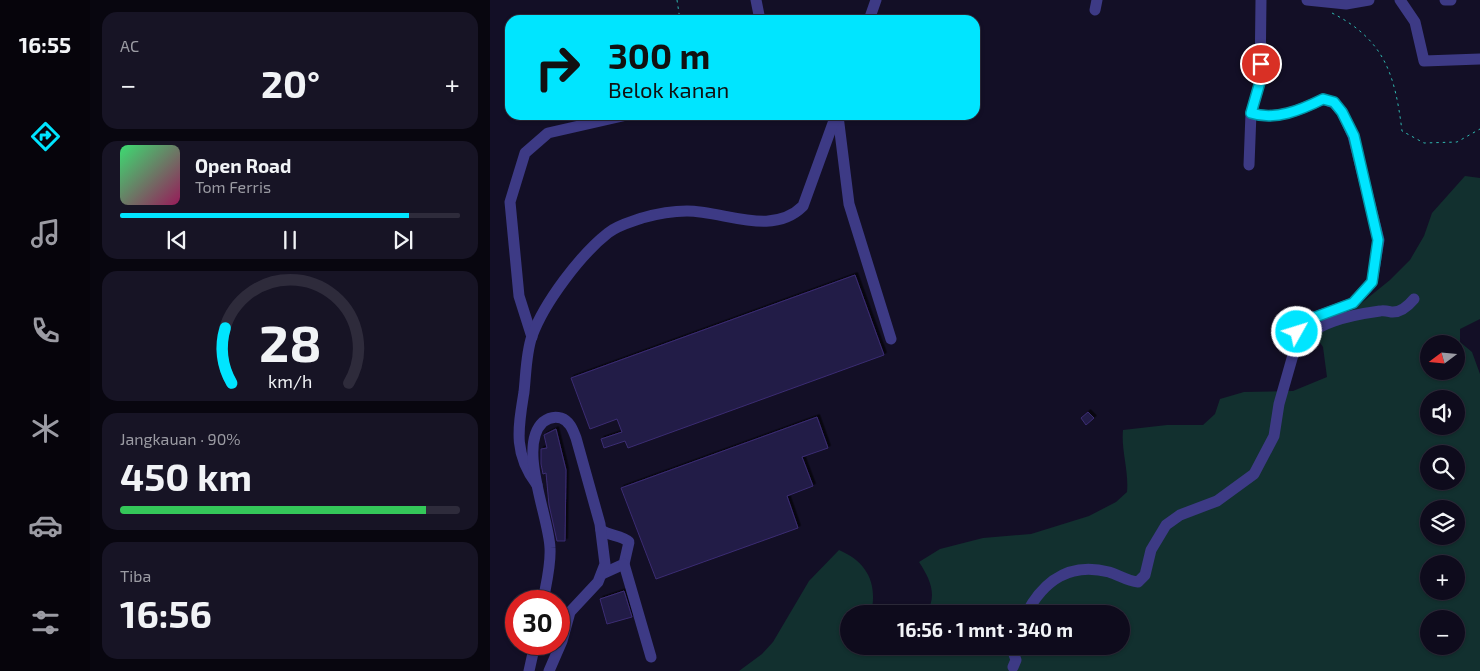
<!DOCTYPE html>
<html lang="id">
<head>
<meta charset="utf-8">
<style>
	:root { --surface:#0e0b1c; --page:#171425; --text:#f1f3f6; --muted:#9b9ba3; --line:#2e2b3b; --accent:#00e5ff }
	body { margin:0; font-family:"Exo 2",sans-serif; background:var(--page); color:var(--text); height:100vh; display:flex; flex-direction:column; font-size:19px; white-space:nowrap }
	* { box-sizing:border-box; margin:0 }
	p { font-size:16px; color:var(--muted) }
	.icon { flex:none; width:28px; height:28px; fill:none; stroke:currentColor; stroke-width:2; stroke-linecap:round; stroke-linejoin:round }
	.map { position:relative; flex:1; overflow:hidden }
	.details { display:flex; flex-direction:column; gap:12px; padding:12px; background:#08060f; width:400px }
	.details>* { flex:none }
	.banner { position:absolute; left:15px; top:15px; width:475px; height:105px; border-radius:15px; box-shadow:0 1px 4px #0004,0 0 0 1px var(--line); background:#00e5ff; color:#111; overflow:hidden }
	.needle { width:32px; rotate:254deg }
	.fabs { position:absolute; left:930px; top:335px; display:grid; gap:10px }
	.fabs a { display:grid; place-items:center; width:45px; height:45px; border-radius:50%; background:var(--surface); box-shadow:0 1px 4px #0004,0 0 0 1px var(--line); font-size:25px }
	.speed { position:absolute; left:15px; top:590px; display:flex; gap:10px; font-size:25px; font-weight:700; text-align:center }
	.speed>* { display:grid; place-content:center; width:65px; height:65px; border-radius:50%; background:var(--surface); box-shadow:0 1px 4px #0004,0 0 0 1px var(--line); line-height:1 }
	.speed .limit { border:8px solid #d22; background:#fff; color:#111 }
	.pin { position:absolute; display:grid; place-items:center; width:42px; height:42px; color:#fff; margin:-21px; border:2px solid #fff; border-radius:50%; box-shadow:0 1px 5px #0007 }
	.me { position:absolute; width:55px; margin:-28px; rotate:51deg; stroke-linejoin:round; filter:drop-shadow(0 0 4px #0008) }
	.turn { display:flex; align-items:center; gap:18px; height:105px; padding:0 20px; font-size:22px }
	.turn .icon { width:65px; height:65px; stroke-width:2.5 }
	.turn b { display:block; font-size:35px; line-height:42px }
	.big { font-size:38px; font-weight:700; line-height:1.1 }
	.details .tile { flex:1; display:flex; flex-direction:column; justify-content:center; gap:8px; min-width:0; padding:0 18px; border-radius:15px; background:var(--page) }
	.details .dial { align-items:center; gap:0 }
	.dial svg { height:130px; overflow:visible; fill:none; stroke:var(--line); stroke-width:7; stroke-linecap:round; text-anchor:middle }
	.dial text { fill:var(--text); stroke:none }
	.song { display:flex; align-items:center; gap:15px }
	.cover { width:60px; height:60px; border-radius:8px; background:linear-gradient(135deg,hsl(140 70% 55%),hsl(330 70% 35%)) }
	.played { height:5px; border-radius:2px; background:linear-gradient(90deg,var(--accent) 85%,var(--line) 85%) }
	.keys { display:flex; justify-content:space-around; direction:ltr }
	.heat { display:flex; justify-content:space-between; align-items:center; font-size:28px; direction:ltr }
	.charge { height:8px; border-radius:4px; background:linear-gradient(90deg,#34c759 90%,var(--line) 0) }
	.trip { position:absolute; left:350px; top:605px; width:290px; height:50px; border-radius:25px; background:var(--surface); box-shadow:0 1px 4px #0004,0 0 0 1px var(--line); font-weight:700; line-height:50px; text-align:center }
	main { display:flex; flex:1; min-height:0 }
	.dock { display:flex; flex-direction:column; width:90px; justify-content:space-around; align-items:center; background:#06040b; color:var(--muted) }
	.dock .icon { width:35px; height:35px }
	.dock .selected { color:var(--accent) }
	.dock b { font-size:22px; color:var(--text) }
	.map>svg:first-child { display:block }
	.green { fill:#12302f; fill-rule:evenodd }
	.building { fill:#241b47; stroke:#3b2d73; filter:url(#shadow) }
	.lines { fill:none; stroke-linecap:round; stroke-linejoin:round }
	.path { stroke:#2fb8b0; stroke-width:1; stroke-dasharray:2.5 4; stroke-linecap:butt }
	.minor { stroke:#3d3a85; stroke-width:11 }
	.route-casing { stroke:#0095a6; stroke-width:12 }
	.route { stroke:#00e5ff; stroke-width:9 }
</style>
</head>
<body>
<main>
<nav class="dock">
<b>16:55</b>
<svg class="icon selected" aria-label="directions" viewBox="0 0 24 24"><path d="M12 3l9 9-9 9-9-9zM9 14v-3h6M13 9l2 2-2 2"/></svg>
<svg class="icon" aria-label="music" viewBox="0 0 24 24"><path d="M9 18V5l10-2v13"/><circle cx="6" cy="18" r="3"/><circle cx="16" cy="16" r="3"/></svg>
<svg class="icon" aria-label="phone" viewBox="0 0 24 24"><path d="M5 4h4l2 5-3 2q2 4 5 5l2-3 5 2v4C11 20 4 13 5 4z"/></svg>
<svg class="icon" aria-label="climate" viewBox="0 0 24 24"><path d="M12 3v18M4 7l16 10M4 17L20 7"/></svg>
<svg class="icon" aria-label="car" viewBox="0 0 24 24"><path d="M5 17H2v-5l4-1 3-4h7l3 4 3 1v5h-3M9 17h6M6 11h13"/><circle cx="7" cy="17" r="2"/><circle cx="17" cy="17" r="2"/></svg>
<svg class="icon" aria-label="filters" viewBox="0 0 24 24"><path d="M4 7h16M4 17h16"/><circle cx="9" cy="7" r="2"/><circle cx="15" cy="17" r="2"/></svg>
</nav>
<section class="details">
<div class="tile"><p>AC</p>
<div class="heat"><a>−</a><b class="big">20°</b><a>+</a></div>
</div>
<div class="tile">
<div class="song"><i class="cover"></i><div><b>Open Road</b><p>Tom Ferris</p></div></div>
<div class="played"></div>
<div class="keys"><svg class="icon" aria-label="previous" viewBox="0 0 24 24"><path d="M18 5L8 12l10 7zM5 5v14"/></svg><svg class="icon" aria-label="pause" viewBox="0 0 24 24"><path d="M8 5v14M16 5v14"/></svg><svg class="icon" aria-label="next" viewBox="0 0 24 24"><path d="M6 5l10 7-10 7zM19 5v14"/></svg></div>
</div>
<div class="tile dial"><svg viewBox="0 0 100 80">
<path d="M14 69A42 42 0 1 1 86 69"/>
<path d="M14 69A42 42 0 0 1 10 35" stroke="#00e5ff"/>
<text x="50" y="56" font-size="32" font-weight="700">28</text>
<text x="50" y="72" font-size="11">km/h</text>
</svg></div>
<div class="tile"><p>Jangkauan · 90%</p><b class="big">450 km</b><div class="charge"></div></div>
<div class="tile"><p>Tiba</p><b class="big">16:56</b></div>
</section>
<div class="map">
<svg width="990" height="671" viewBox="0 0 990 671">
	<defs>
		<filter id="shadow"><feDropShadow dx="2.5" dy="-2.5" stdDeviation="0" flood-color="#0009"/></filter>
	</defs>
	<rect width="100%" height="100%" fill="#130f26"/>
	<path class="green" d="M975,176l15,2v141l-20,10v13l12,10 8,22v297h-741l23,-17 11,-12 36,-61 30,-31c28,12 39,33 32,64h-22v32h18l1,5 17,-5h236v-32h-195c12,-19 4,-35 -7,-52l21,-13 43,-11 48,-4 58,-18 27,-14 11,-10c2,-22 -6,-41 -4,-62l44,-5h36l12,-11 5,-15 24,-7 49,-1 34,-14 -4,-30 -13,-19 1,-4 48,-19 31,-25 20,-20 14,-24 8,-23zM939,344h27v27h-27zM939,399h27v27h-27zM939,454h27v27h-27zM939,509h27v27h-27zM939,564h27v27h-27zM939,619h27v27h-27z"/>
	<g class="building">
		<path d="M365,275l29,80 -256,93 -3,-7 -21,7 -3,-9 21,-7 -5,-13 -27,10 -19,-51z"/>
		<path d="M598,412l6,6 -8,7 -5,-7z"/>
		<path d="M327,417l11,31 -26,9 11,29 -26,10 11,32 -142,51 -35,-91z"/>
		<path d="M66,429l10,41 -1,71h-8l-8,-36 -3,-32 -3,1 -2,-10v-15l6,-1 -3,-13z"/>
		<path d="M134,591l8,26 -25,7 -7,-25z"/>
	</g>
	<g class="lines">
		<g class="path">
			<path d="M187,0l3,20"/>
			<path d="M842,13c53,27 63,62 70,118l22,12 33,-1 23,-13"/>
		</g>
		<g class="minor">
			<path d="M266,0l4,20"/>
			<path d="M817,0l39,4 23,-4"/>
			<path d="M910,0l15,22 9,39 56,-2"/>
			<path d="M955,0h6"/>
			<path d="M605,10l2,-10"/>
			<path d="M379,20l7,-20"/>
			<path d="M761,113c24,8 50,-3 72,-14l11,4 8,9 11,24 26,104 -7,42 -9,10 -10,11 -51,19 -5,10 4,8"/>
			<path d="M348,116l11,88 42,135"/>
			<path d="M759,165l2,-52 9,-31 1,-82"/>
			<path d="M42,337l-13,-41 -9,-94 15,-49 23,-20 79,-18"/>
			<path d="M47,485c-24,-32 -19,-56 -13,-93 2,-18 2,-39 8,-56 12,-33 48,-81 76,-103 10,-8 23,-11 34,-15 14,-4 31,-7 45,-7 38,0 85,26 116,-5l33,-91"/>
			<path d="M111,530c8,6 21,5 28,12l-5,22 -22,10"/>
			<path d="M134,564l27,93"/>
			<path d="M53,601c3,-17 8,-35 7,-53 -1,-31 -33,-102 -7,-126 5,-4 11,-6 18,-4 9,3 12,12 15,20l24,86 5,40 -7,18 -28,30 -8,29 -13,30"/>
			<path d="M536,614c18,-34 44,-52 83,-42 10,3 18,9 29,10l7,-7 6,-25 15,-25 14,-10 37,-14 37,-27 20,-38 5,-32 16,-56c18,-26 56,-33 85,-37 4,-1 7,0 11,1 9,1 18,-7 23,-13"/>
			<path d="M521,646l5,14 -3,7"/>
			<path d="M39,671l6,-27"/>
		</g>
	</g>
	<g class="lines">
		<g class="route-casing">
			<path id="route" d="M771,64l-1,18 -9,31c24,8 50,-3 72,-14l11,3 8,10 12,24 24,104 -6,42 -9,10 -10,11 -51,19 -5,10"/>
		</g>
		<use href="#route" class="route"/>
	</g>
</svg>
<div class="fabs">
<a><svg class="needle" viewBox="-14 -14 28 28"><path d="M0-13l5 13h-10z" fill="#e53935"/><path d="M0 13l5-13h-10z" fill="#9b9ba3"/></svg></a>
<a><svg class="icon" aria-label="sound" viewBox="0 0 24 24"><path d="M4 9h4l5-4v14l-5-4H4zM17 9q2 3 0 6"/></svg></a>
<a><svg class="icon" aria-label="search" viewBox="0 0 24 24"><circle cx="10" cy="10" r="6"/><path d="M15 15l6 6"/></svg></a>
<a><svg class="icon" aria-label="layers" viewBox="0 0 24 24"><path d="M12 4l9 5-9 5-9-5zM3 14l9 5 9-5"/></svg></a>
<a>+</a>
<a>−</a>
</div>
<div class="speed"><div class="limit">30</div></div>
<div class="pin" style="left:771px;top:64px;background:#d93025"><svg class="icon" aria-label="arrive" viewBox="0 0 24 24"><path d="M6 21V4h12l-3 4 3 4H6"/></svg></div>
<svg class="me" style="left:807px;top:332px" viewBox="-20 -20 40 40"><circle r="17" fill="#00e5ff" stroke="#fff" stroke-width="3"/><path d="M0-11L8 9 0 5-8 9z" fill="#fff"/></svg>
<div class="trip">16:56 · 1 mnt · 340 m</div>
<div class="banner">
<div class="turn"><svg class="icon" aria-label="right" viewBox="0 0 24 24"><path d="M7 20v-9h11M14 6l5 5-5 5"/></svg><div><b>300 m</b>Belok kanan</div></div>
</div>
</div>
</main>
</body>
</html>
